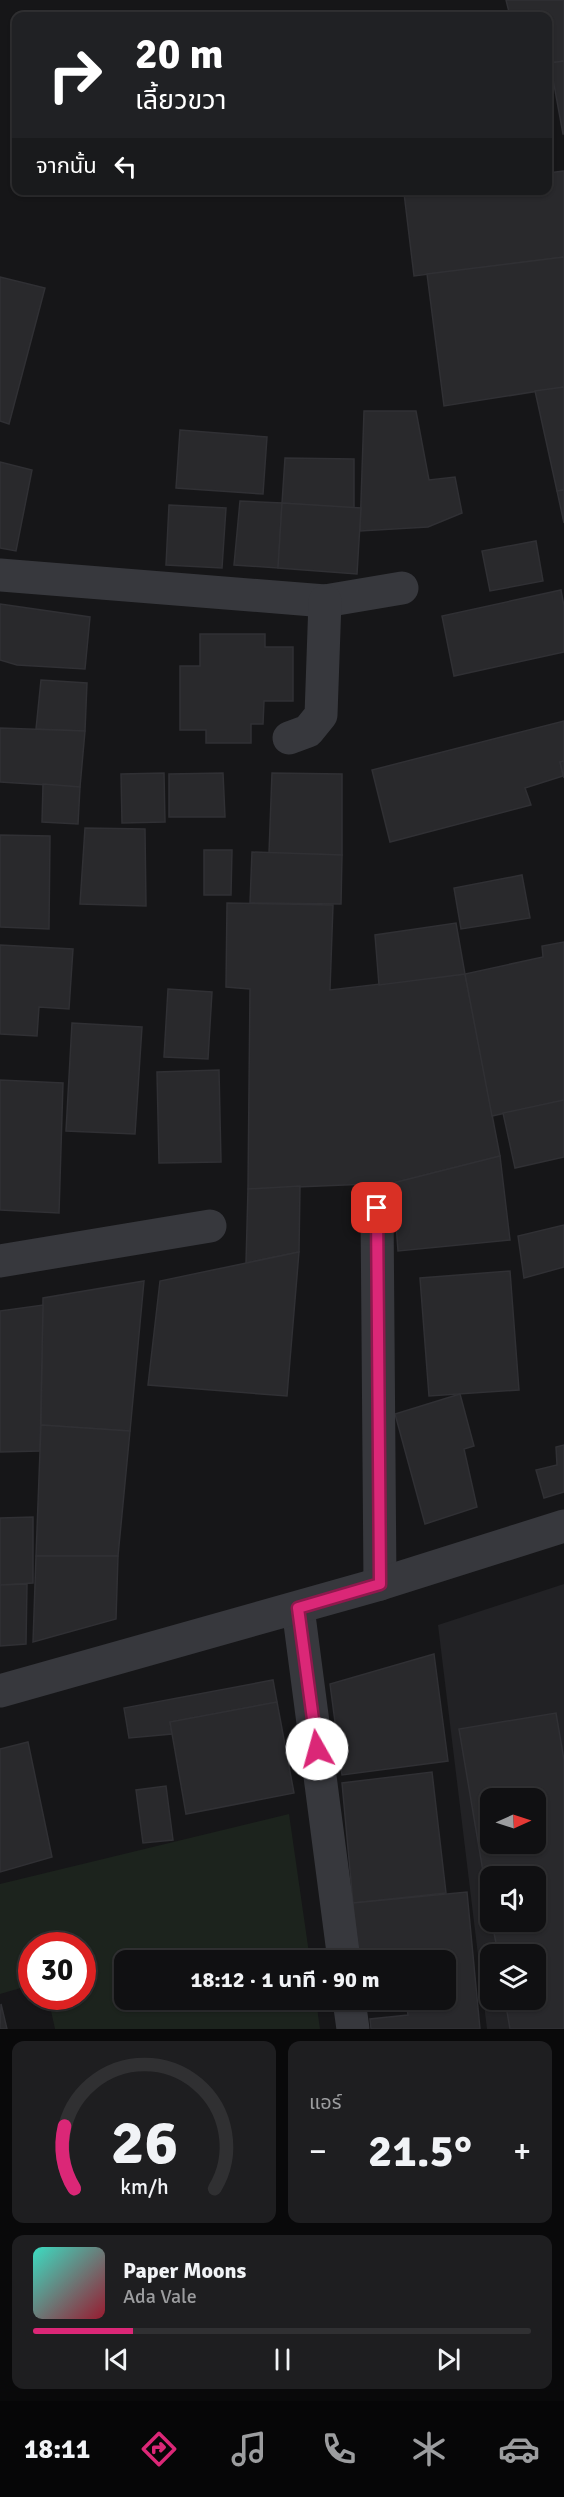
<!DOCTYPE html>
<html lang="th">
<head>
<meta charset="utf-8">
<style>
	:root { --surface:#101012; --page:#1e1e20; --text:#f1f3f6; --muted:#9c9d9f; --line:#303032; --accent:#db2777 }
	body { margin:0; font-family:Signika,"Noto Sans Thai",sans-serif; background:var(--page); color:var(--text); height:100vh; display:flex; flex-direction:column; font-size:22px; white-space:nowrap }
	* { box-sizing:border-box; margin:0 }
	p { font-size:20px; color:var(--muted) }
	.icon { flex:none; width:33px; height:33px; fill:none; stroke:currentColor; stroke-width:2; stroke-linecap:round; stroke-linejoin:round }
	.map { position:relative; height:2029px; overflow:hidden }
	.side { display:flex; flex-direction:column; gap:12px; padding:12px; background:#09090a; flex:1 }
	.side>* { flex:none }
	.banner { position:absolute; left:12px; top:12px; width:540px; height:183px; border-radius:12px; box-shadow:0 2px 4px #0004,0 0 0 2px var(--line); background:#202124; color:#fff; overflow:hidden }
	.needle { width:39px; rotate:87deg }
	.tools { position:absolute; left:480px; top:1788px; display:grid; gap:12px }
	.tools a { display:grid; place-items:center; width:66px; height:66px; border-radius:12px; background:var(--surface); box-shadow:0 2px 4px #0004,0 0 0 2px var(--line); font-size:30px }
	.speed { position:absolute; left:18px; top:1932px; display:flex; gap:12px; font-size:30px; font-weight:700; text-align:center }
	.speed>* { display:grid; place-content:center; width:78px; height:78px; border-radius:50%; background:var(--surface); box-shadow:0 2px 4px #0004,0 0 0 2px var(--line); line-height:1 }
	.speed .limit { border:9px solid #d22; background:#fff; color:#111 }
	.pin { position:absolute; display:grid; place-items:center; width:51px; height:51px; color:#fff; margin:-26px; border-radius:12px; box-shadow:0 3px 9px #0006 }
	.me { position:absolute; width:66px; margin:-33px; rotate:353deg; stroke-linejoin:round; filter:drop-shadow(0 0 4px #0008) }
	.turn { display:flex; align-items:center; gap:21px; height:126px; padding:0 24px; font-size:27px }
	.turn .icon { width:78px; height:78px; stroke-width:2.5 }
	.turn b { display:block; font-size:42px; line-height:51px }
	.then { display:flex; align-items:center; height:57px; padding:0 24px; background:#0003; gap:12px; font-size:22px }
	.big { font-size:45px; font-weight:700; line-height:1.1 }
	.side .widget { flex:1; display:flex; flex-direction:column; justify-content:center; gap:9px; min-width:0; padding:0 21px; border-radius:12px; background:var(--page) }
	.side .dial { align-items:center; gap:0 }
	.dial svg { height:156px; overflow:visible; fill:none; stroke:var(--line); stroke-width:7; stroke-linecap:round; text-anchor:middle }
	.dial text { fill:var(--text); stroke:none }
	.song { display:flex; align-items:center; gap:18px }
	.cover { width:72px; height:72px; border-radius:9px; background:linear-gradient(135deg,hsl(170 70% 55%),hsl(350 70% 35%)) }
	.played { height:6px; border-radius:3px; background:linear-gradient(90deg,var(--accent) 20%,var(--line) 20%) }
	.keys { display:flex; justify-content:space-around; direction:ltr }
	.heat { display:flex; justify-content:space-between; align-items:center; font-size:33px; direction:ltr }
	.side .tiles { flex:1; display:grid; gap:12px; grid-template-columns:1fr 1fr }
	.widget:last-child { grid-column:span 2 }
	.trip { position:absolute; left:114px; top:1950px; width:342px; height:60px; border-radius:12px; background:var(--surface); box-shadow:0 2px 4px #0004,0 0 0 2px var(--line); font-weight:700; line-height:60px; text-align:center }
	.tabs { display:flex; height:96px; justify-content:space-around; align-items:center; background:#060607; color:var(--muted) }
	.tabs .icon { width:42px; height:42px }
	.tabs .current { color:var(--accent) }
	.tabs b { font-size:27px; color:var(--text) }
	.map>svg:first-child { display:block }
	.built { fill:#222225; fill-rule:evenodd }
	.green { fill:#1c231d }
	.building { fill:#29292c; stroke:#303034; stroke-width:1.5; fill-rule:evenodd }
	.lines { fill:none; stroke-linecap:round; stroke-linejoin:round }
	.minor { stroke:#37383d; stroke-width:33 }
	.route-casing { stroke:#8e194d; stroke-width:15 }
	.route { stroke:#db2777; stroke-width:10 }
</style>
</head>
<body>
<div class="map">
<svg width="564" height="2029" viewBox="0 0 564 2029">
	<rect width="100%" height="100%" fill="#161618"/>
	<path class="built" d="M564,1584v445h-77l-49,-404zM490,1798h46v46h-46zM490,1876h46v46h-46zM490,1954h46v46h-46z"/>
	<path class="green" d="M289,1814l21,146h-186v40h192l4,29h-265l-7,-32 34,-1v-50h-50l-1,39 -31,9v-110z"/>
	<g class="building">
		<path d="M506,0h58v61l-16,2v-47h-38z"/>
		<path d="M564,61v73h-1l-13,-71z"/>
		<path d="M564,171v86l-150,19 -10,-83 19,-3h125v-17z"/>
		<path d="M564,257v130l-120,19 -17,-132z"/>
		<path d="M0,277l45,11 -36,136 -9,-3z"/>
		<path d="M564,387v103l-7,1 -22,-100z"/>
		<path d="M364,411h52l13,69 26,-3 7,36 -34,14 -68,4z"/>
		<path d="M180,430l87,7 -4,57 -87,-6z"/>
		<path d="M285,458l69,1v49l-72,-5z"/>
		<path d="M0,462l32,8 -16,81 -16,-3z"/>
		<path d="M564,490v33l-7,-32z"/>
		<path d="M240,501l42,2 -4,65 -44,-3z"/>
		<path d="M282,503l79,5 -4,66 -79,-6z"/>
		<path d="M169,505l57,3 -4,60 -56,-3z"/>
		<path d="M536,541l7,40 -53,10 -8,-40z"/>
		<path d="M561,590l3,16v46l-110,24 -12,-60z"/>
		<path d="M0,604l90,13 -5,52 -68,-4 -17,-5z"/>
		<path d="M200,634h65v13h28v54h-29l-1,23h-12v19h-45v-13h-26v-64h20z"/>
		<path d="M41,680l46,3 -2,48 -49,-2z"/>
		<path d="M564,721v40l-4,1 3,14 -38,12 6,17 -141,37 -18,-72z"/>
		<path d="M0,728l85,3 -5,56 -80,-5z"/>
		<path d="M564,761v17l-4,-16z"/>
		<path d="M164,773l1,49 -43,1 -1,-49z"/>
		<path d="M223,773l2,44h-56v-43z"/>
		<path d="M272,773l70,1v81l-73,-2z"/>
		<path d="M43,784l37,3 -2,37 -36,-2z"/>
		<path d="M85,828l60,1 1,77 -66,-2z"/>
		<path d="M0,835l50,1 -1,93 -49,-2z"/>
		<path d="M204,850h28l-1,45h-27z"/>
		<path d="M252,852l90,3 -1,49 -91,-1z"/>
		<path d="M522,875l8,43 -69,11 -7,-41z"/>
		<path d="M227,903l106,2 -3,85 135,-16 35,182 -107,27 -145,6 2,-200 -24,-2z"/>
		<path d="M456,923l9,51 -86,11 -4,-50z"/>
		<path d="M564,942v158l-72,16 -27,-142 78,-17 -1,-11z"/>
		<path d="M0,945l73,4 -4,60 -30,-2 -2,29 -37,-2z"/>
		<path d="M168,989l44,3 -4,67 -44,-2z"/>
		<path d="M72,1023l70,4 -7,107 -69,-3z"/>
		<path d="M219,1070l2,92 -62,1 -2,-91z"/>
		<path d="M0,1080l63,3 -4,130 -59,-3z"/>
		<path d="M564,1100v57l-49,11 -12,-55z"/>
		<path d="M500,1156l10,84 -112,11 -5,-68z"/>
		<path d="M300,1186l-1,66 -53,11 2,-74z"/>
		<path d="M564,1225v42l-40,11 -6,-42z"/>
		<path d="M299,1252l-12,144 -139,-11 12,-104z"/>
		<path d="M510,1271l9,119 -90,6 -9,-118z"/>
		<path d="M144,1281l-14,150 -89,-6 2,-127z"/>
		<path d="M43,1305l-3,146 -40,1v-141z"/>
		<path d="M460,1394l14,52 -10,3 13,58 -52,17 -30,-110z"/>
		<path d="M41,1425l89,6 -12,125h-82z"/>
		<path d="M564,1445v47l-20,6 -8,-28 21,-5 -1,-18z"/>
		<path d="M33,1517v66l-33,2v-67z"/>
		<path d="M36,1556h82l-2,63 -83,23z"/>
		<path d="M27,1584l-1,60 -26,2v-61z"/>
		<path d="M434,1654l14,107 -106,14 -12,-91z"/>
		<path d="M273,1680l4,22 -107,20 2,12 -43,4 -5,-30z"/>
		<path d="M277,1702l17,91 -108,21 -16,-92z"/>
		<path d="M556,1713l8,47v269h-54l-5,-29h31v-46h-38l-6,-32h44v-46h-46v37l-31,-184zM490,1798h46v46h-46z"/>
		<path d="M28,1742l24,115 -52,15v-123z"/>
		<path d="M432,1772l14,121 -93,10 -11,-120z"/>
		<path d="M166,1786l7,54 -30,3 -7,-53z"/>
		<path d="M467,1892l13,137h-109l-1,-10 38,-4 -2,-15h40v-40h-87l-6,-57z"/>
		<path d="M1,2004l6,25h-7z"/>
	</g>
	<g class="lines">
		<g class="minor">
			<path d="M0,575l325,26 77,-13"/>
			<path d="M289,738l19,-7 13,-16 4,-114"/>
			<path d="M377,1208l3,376"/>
			<path d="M0,1261l210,-35"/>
			<path d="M298,1608l46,352"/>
			<path d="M0,1691l380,-107 184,-58"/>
			<path d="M349,2000l4,29"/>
		</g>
	</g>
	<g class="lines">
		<g class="route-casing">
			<path id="route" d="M317,1749l-19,-141 82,-24 -3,-376"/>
		</g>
		<use href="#route" class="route"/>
	</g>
</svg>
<div class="tools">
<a><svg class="needle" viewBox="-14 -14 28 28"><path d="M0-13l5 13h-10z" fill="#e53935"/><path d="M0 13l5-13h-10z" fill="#9c9d9f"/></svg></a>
<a><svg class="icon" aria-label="sound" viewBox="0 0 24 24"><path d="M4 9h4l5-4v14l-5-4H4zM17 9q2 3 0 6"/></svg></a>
<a><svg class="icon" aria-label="layers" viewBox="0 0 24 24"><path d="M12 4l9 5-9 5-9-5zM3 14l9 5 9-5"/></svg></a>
</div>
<div class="speed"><div class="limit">30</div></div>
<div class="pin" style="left:377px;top:1208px;background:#d93025"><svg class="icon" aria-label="arrive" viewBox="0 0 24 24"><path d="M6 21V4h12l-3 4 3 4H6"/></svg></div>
<svg class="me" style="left:317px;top:1749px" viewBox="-20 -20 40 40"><circle r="19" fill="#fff"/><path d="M0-13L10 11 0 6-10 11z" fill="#db2777"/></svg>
<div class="trip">18:12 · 1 นาที · 90 m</div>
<div class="banner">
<div class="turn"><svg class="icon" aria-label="right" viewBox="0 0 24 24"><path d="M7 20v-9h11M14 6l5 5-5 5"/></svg><div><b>20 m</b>เลี้ยวขวา</div></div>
<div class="then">จากนั้น<svg class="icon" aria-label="left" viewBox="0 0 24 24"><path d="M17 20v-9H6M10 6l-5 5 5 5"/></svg></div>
</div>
</div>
<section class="side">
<div class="tiles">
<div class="widget dial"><svg viewBox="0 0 100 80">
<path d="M14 69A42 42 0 1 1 86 69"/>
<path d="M14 69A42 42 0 0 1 9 37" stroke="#db2777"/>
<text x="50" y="56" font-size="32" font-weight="700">26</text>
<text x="50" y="72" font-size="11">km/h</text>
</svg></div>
<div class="widget"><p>แอร์</p>
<div class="heat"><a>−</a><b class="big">21.5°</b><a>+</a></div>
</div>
<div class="widget">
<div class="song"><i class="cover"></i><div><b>Paper Moons</b><p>Ada Vale</p></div></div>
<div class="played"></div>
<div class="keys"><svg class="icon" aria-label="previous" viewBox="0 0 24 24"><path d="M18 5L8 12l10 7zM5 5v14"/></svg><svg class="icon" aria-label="pause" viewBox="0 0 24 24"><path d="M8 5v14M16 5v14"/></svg><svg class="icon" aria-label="next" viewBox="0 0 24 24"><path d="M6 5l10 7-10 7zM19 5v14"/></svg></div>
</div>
</div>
</section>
<nav class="tabs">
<b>18:11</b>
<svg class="icon current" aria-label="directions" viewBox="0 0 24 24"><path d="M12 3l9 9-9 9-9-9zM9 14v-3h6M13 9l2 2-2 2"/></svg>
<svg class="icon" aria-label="music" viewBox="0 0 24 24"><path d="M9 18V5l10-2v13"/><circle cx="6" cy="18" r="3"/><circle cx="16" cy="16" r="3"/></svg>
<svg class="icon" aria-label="phone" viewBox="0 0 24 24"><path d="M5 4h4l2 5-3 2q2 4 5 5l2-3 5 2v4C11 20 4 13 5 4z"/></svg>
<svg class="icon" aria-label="climate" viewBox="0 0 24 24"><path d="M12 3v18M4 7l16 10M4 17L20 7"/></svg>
<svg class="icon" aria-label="car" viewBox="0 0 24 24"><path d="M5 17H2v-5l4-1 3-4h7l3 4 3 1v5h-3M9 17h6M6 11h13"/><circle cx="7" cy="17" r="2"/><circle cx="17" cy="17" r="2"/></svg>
</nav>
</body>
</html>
